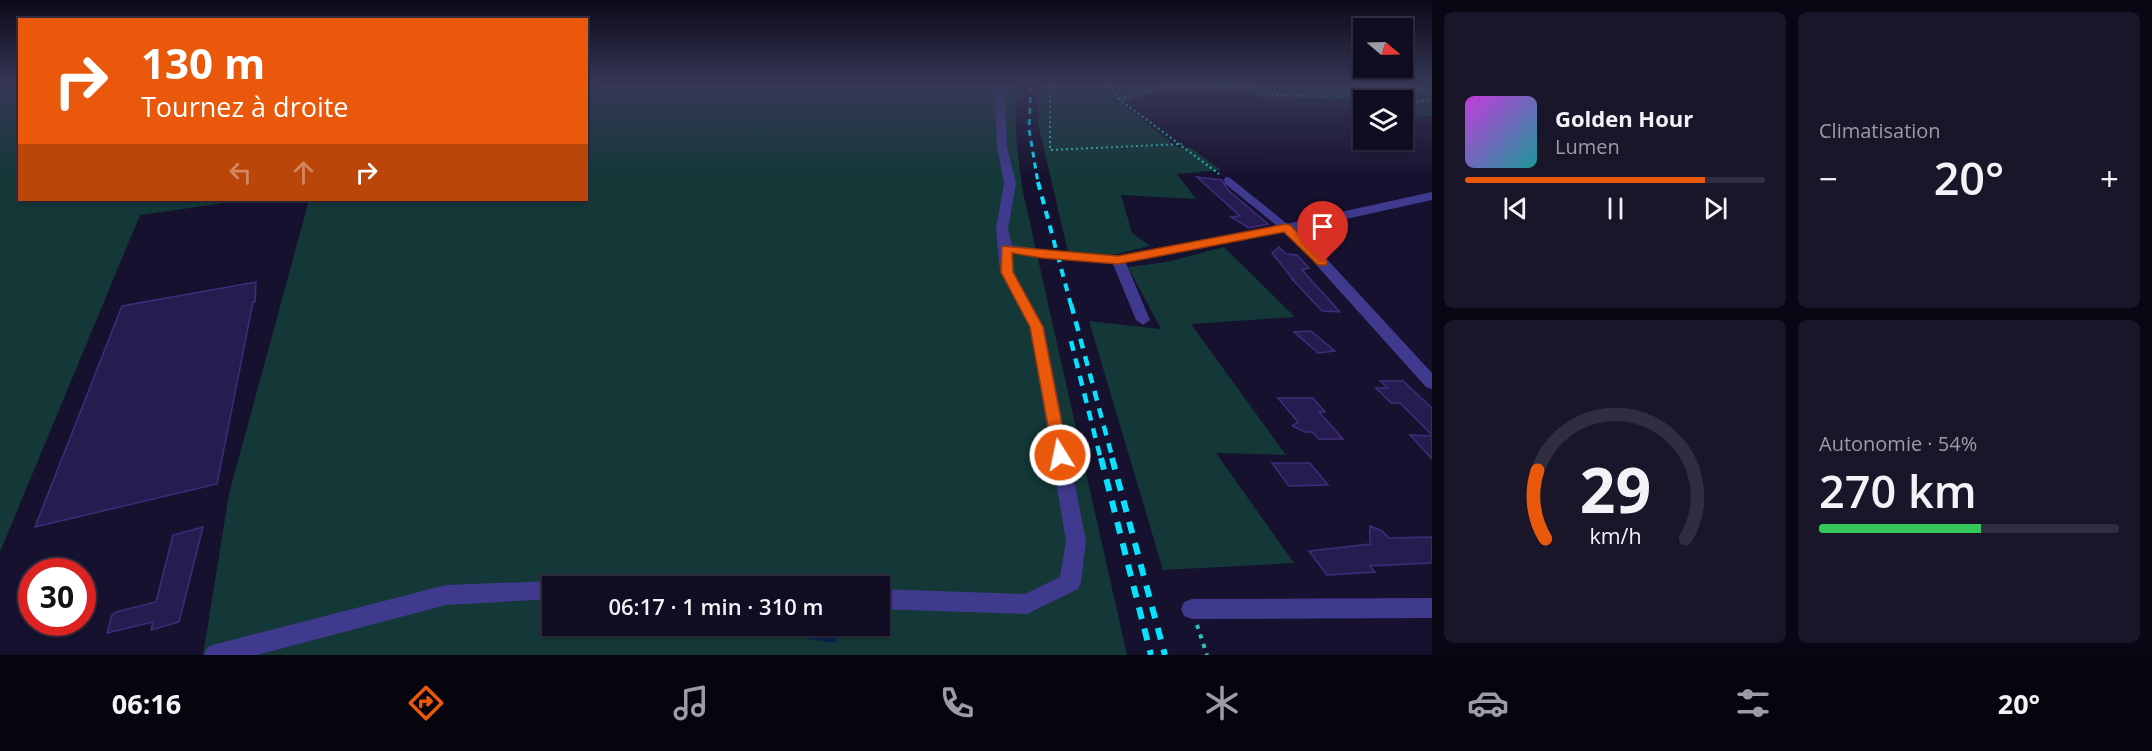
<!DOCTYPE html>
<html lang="fr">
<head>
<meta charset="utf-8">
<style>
	:root { --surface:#100d22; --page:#19162a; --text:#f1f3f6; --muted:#9c9ca5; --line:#302d40; --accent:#ea580c }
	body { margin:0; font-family:"Open Sans",sans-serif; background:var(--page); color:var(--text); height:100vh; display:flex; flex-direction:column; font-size:22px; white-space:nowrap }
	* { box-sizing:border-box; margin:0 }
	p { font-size:20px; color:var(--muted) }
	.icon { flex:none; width:33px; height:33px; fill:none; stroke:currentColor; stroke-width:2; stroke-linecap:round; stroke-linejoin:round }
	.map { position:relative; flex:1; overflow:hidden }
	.panel { display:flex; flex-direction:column; gap:12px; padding:12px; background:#090713; width:720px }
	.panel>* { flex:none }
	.top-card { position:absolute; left:18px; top:18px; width:570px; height:183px; border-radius:0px; box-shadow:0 2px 4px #0004,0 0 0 2px var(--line); background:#ea580c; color:#fff; overflow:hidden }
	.needle { width:39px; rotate:109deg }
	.tools { position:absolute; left:1353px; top:18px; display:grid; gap:12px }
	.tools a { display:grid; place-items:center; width:60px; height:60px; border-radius:0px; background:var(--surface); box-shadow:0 2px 4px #0004,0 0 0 2px var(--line); font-size:30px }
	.speed { position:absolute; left:18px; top:558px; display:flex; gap:12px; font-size:30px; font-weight:700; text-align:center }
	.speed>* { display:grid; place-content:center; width:78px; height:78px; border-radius:50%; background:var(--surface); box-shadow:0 2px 4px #0004,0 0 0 2px var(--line); line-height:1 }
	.speed .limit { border:9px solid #d22; background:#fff; color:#111 }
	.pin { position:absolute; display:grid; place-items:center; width:51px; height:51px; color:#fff; margin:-62px -26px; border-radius:50% 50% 50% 0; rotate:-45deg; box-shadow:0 0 6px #0007 }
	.pin .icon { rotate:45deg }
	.me { position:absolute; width:66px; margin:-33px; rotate:350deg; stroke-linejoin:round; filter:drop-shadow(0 0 4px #0008) }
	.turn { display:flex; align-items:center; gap:21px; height:126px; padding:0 24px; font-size:27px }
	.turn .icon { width:78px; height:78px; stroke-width:2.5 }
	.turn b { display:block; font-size:42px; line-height:51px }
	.lanes { display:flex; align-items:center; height:57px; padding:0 24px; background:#0003; justify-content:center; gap:30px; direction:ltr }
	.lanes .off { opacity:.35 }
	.big { font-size:45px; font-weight:600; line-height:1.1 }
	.panel .card { flex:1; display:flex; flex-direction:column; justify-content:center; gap:9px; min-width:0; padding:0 21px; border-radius:9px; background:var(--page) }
	.panel .dial { align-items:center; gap:0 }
	.dial svg { height:156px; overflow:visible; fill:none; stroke:var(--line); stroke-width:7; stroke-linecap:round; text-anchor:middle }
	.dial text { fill:var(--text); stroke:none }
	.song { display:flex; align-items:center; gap:18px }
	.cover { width:72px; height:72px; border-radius:9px; background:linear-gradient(135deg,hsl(290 70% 55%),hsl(180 70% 35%)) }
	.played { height:6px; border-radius:3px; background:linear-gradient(90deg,var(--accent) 80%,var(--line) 80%) }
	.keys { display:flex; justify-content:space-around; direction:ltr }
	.heat { display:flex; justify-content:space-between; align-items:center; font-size:33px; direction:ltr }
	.charge { height:9px; border-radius:4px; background:linear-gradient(90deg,#34c759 54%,var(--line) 0) }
	.panel .tiles { flex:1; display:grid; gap:12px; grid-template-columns:repeat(2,1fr) }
	.trip { position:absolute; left:542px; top:576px; width:348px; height:60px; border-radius:0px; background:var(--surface); box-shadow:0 2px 4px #0004,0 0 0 2px var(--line); font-weight:600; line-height:60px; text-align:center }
	.tab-bar { display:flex; height:96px; justify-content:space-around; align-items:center; background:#06050e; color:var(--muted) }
	.tab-bar .icon { width:42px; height:42px }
	.tab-bar .active { color:var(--accent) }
	.tab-bar b { font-size:27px; color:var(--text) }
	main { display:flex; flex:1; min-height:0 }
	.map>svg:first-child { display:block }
	.green { fill:#133837; fill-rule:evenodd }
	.water { fill:#09214e }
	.building { fill:#271c4f; stroke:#3e2d7c; stroke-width:1.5 }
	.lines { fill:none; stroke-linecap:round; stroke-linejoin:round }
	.path-far1 { stroke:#2cc4be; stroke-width:2; stroke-dasharray:2 3; stroke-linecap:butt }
	.path { stroke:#2cc4be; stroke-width:4; stroke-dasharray:4 6; stroke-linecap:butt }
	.service-far1 { stroke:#3f3a8e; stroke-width:6 }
	.service { stroke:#3f3a8e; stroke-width:8 }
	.minor { fill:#3f3a8e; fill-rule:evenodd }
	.rail-far3 { stroke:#09e2ff; stroke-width:3; stroke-dasharray:6 5; stroke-linecap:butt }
	.rail-far2 { stroke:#09e2ff; stroke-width:4; stroke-dasharray:8 7; stroke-linecap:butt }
	.rail-far1 { stroke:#09e2ff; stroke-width:4.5; stroke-dasharray:10 8; stroke-linecap:butt }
	.rail { stroke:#09e2ff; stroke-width:6; stroke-dasharray:12 10; stroke-linecap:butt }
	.route { fill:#ea580c; stroke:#983908; stroke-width:1.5 }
</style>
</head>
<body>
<main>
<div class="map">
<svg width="1432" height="655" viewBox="0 0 1432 655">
	<rect width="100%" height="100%" fill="#16112e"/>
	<g class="green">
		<path d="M11,86h8l1,114h226l-106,15 -140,337v-461z"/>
		<path d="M587,86h432c-7,36 -1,70 4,106l104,463h-924l26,-161 80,-294h277zM552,586h327v40h-327z"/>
		<path d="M1039,86h386l7,3v27l-19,1 -10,-4 -1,-13 -136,-2 -25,-9h-74l-46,14 56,44 14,1 30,22 -44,4 19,25 -75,-4 11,38 18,13 -38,9 -44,-3 -30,-129z"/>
		<path d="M1224,247l71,70 -104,7 95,131 -70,-2 78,110 -131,7 -74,-249 72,8 -33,-62 39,-5z"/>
	</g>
	<path class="water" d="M799,626l37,3 -1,14 -38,-6z"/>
	<g class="building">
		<path d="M1197,177l25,3 6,10 40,34 -19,4 -18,-11 9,-1z"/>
		<path d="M1279,247l7,7 11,1 12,13 -7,2 38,42 -18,-1 -30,-32h1l-21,-26z"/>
		<path d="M256,282l-1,20h-2l-36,182 -182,43 87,-221z"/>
		<path d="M1311,331l24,20 -17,2 -24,-21z"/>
		<path d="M1380,381h23l29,27v27l-32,-32h-9l-15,-15h12z"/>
		<path d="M1278,398h35l12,14h-6l24,27h-24l-7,-7h-7l-13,-6 6,-4z"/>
		<path d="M1410,435l22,1v23z"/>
		<path d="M1272,463h38l18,22 -39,1z"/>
		<path d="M1370,526l12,5 7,7 43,-1v26l-62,3 5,6 -48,3 -18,-24 61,-7z"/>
		<path d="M203,527l-24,95 -28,8 2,-8 -46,11 5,-18 4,-3 40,-10 17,-67z"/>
	</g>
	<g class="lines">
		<g class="path-far1">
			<path d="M1050,86v64l132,-6"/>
			<path d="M1109,86l10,13 100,75"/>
			<path d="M1408,86l24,9"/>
			<path d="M1119,99l48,-12 80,1 20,7 85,1 25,4"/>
			<path d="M1402,105l30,-6"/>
		</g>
		<path class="path" d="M1197,625l10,30"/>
		<path class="service-far1" d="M1227,180l4,3"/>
		<path class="service" d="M1229,182l57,46"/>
		<g class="minor">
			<path d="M0,86h8l-8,4z"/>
			<path d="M1000,86h9l-4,12 2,49 9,36 -8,46 4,16 30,5 76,6 168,-32 146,-32v8l-136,30 16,13 120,130v16l-6,-2 -124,-138 -19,-17 -157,31 24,57 -7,5 -7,-5 -23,-56 -71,-6 -29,-5 1,19 30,55 42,214 -5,41 -3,7 -51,25 -148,-5v-20l146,5 35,-17 6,-36 -36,-214 -30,-55 -4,-43 8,-46 -7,-36 -2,-49z"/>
			<path d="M667,575l36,2 8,2 3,7h-112l3,-7 8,-2z"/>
			<path d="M552,581l8,2 1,3h-9v13l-106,6 -189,50h-53l4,-8 8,-3 230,-59z"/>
			<path d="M1432,598v20l-240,1 -8,-3 -3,-7 3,-7 8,-3z"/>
		</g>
		<path class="rail-far3" d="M1031,86l-2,43 9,54"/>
		<path class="rail-far2" d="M1038,182l33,123"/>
		<g class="rail-far1">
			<path d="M1071,304l42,156"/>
			<path d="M1071,341l30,119"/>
		</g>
		<g class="rail">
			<path d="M1101,458l50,197"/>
			<path d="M1112,458l53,197"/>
		</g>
	</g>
	<linearGradient id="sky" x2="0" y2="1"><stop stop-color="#0c0919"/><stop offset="0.48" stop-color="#363857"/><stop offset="1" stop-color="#363857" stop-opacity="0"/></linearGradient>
	<rect width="1432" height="178" fill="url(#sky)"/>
	<path class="route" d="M1286,224l4,1 37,35v5h-9l-34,-33 -166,32 -76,-6 -30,-5 1,19 30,55 25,128 -2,4 -6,2 -6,-2 -24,-132 -29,-55 1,-26 116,10z"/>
</svg>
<div class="tools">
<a><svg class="needle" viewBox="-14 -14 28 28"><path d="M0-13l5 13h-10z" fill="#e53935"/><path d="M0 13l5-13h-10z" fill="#9c9ca5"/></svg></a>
<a><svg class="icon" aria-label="layers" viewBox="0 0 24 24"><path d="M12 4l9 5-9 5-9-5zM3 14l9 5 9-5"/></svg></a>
</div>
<div class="speed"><div class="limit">30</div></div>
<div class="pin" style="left:1323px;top:263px;background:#d93025"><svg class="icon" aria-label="arrive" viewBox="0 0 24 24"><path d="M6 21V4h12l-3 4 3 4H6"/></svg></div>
<svg class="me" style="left:1060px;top:455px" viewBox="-20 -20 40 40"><circle r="17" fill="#ea580c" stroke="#fff" stroke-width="3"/><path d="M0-11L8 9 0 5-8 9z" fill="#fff"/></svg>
<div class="trip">06:17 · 1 min · 310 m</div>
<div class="top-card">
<div class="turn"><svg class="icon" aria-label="right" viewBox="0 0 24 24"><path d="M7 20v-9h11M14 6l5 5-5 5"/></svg><div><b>130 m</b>Tournez à droite</div></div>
<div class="lanes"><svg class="icon off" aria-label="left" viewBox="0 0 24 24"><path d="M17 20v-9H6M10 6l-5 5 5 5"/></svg><svg class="icon off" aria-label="ahead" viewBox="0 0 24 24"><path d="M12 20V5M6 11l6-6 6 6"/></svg><svg class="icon" aria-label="right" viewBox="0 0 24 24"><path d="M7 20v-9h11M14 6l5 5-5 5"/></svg></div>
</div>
</div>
<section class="panel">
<div class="tiles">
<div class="card">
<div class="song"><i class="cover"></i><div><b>Golden Hour</b><p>Lumen</p></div></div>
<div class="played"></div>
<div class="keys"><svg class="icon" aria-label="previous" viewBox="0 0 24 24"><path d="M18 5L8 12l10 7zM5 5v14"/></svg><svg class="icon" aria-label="pause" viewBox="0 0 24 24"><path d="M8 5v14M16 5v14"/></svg><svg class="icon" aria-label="next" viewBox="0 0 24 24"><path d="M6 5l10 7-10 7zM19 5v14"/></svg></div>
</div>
<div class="card"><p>Climatisation</p>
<div class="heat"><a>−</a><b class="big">20°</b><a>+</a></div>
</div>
<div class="card dial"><svg viewBox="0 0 100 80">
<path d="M14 69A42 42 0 1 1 86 69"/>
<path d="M14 69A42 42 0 0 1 10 34" stroke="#ea580c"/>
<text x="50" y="56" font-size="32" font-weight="700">29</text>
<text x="50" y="72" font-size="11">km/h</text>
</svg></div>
<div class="card"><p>Autonomie · 54%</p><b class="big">270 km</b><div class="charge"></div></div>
</div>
</section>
</main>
<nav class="tab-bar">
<b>06:16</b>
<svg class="icon active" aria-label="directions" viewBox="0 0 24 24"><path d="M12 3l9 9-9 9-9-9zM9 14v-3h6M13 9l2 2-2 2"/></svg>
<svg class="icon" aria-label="music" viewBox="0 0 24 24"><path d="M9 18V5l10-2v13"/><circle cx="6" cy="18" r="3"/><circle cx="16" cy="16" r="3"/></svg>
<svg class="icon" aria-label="phone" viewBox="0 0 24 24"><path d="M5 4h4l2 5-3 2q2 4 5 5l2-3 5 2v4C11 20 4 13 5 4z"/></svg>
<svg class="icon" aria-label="climate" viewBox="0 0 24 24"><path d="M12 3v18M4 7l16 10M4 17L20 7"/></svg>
<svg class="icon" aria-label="car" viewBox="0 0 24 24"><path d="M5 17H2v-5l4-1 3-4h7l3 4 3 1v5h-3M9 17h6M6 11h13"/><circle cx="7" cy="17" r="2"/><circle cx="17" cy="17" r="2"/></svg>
<svg class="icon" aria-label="filters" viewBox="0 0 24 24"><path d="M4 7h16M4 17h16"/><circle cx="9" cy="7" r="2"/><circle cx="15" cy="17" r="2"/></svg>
<b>20°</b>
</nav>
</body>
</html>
